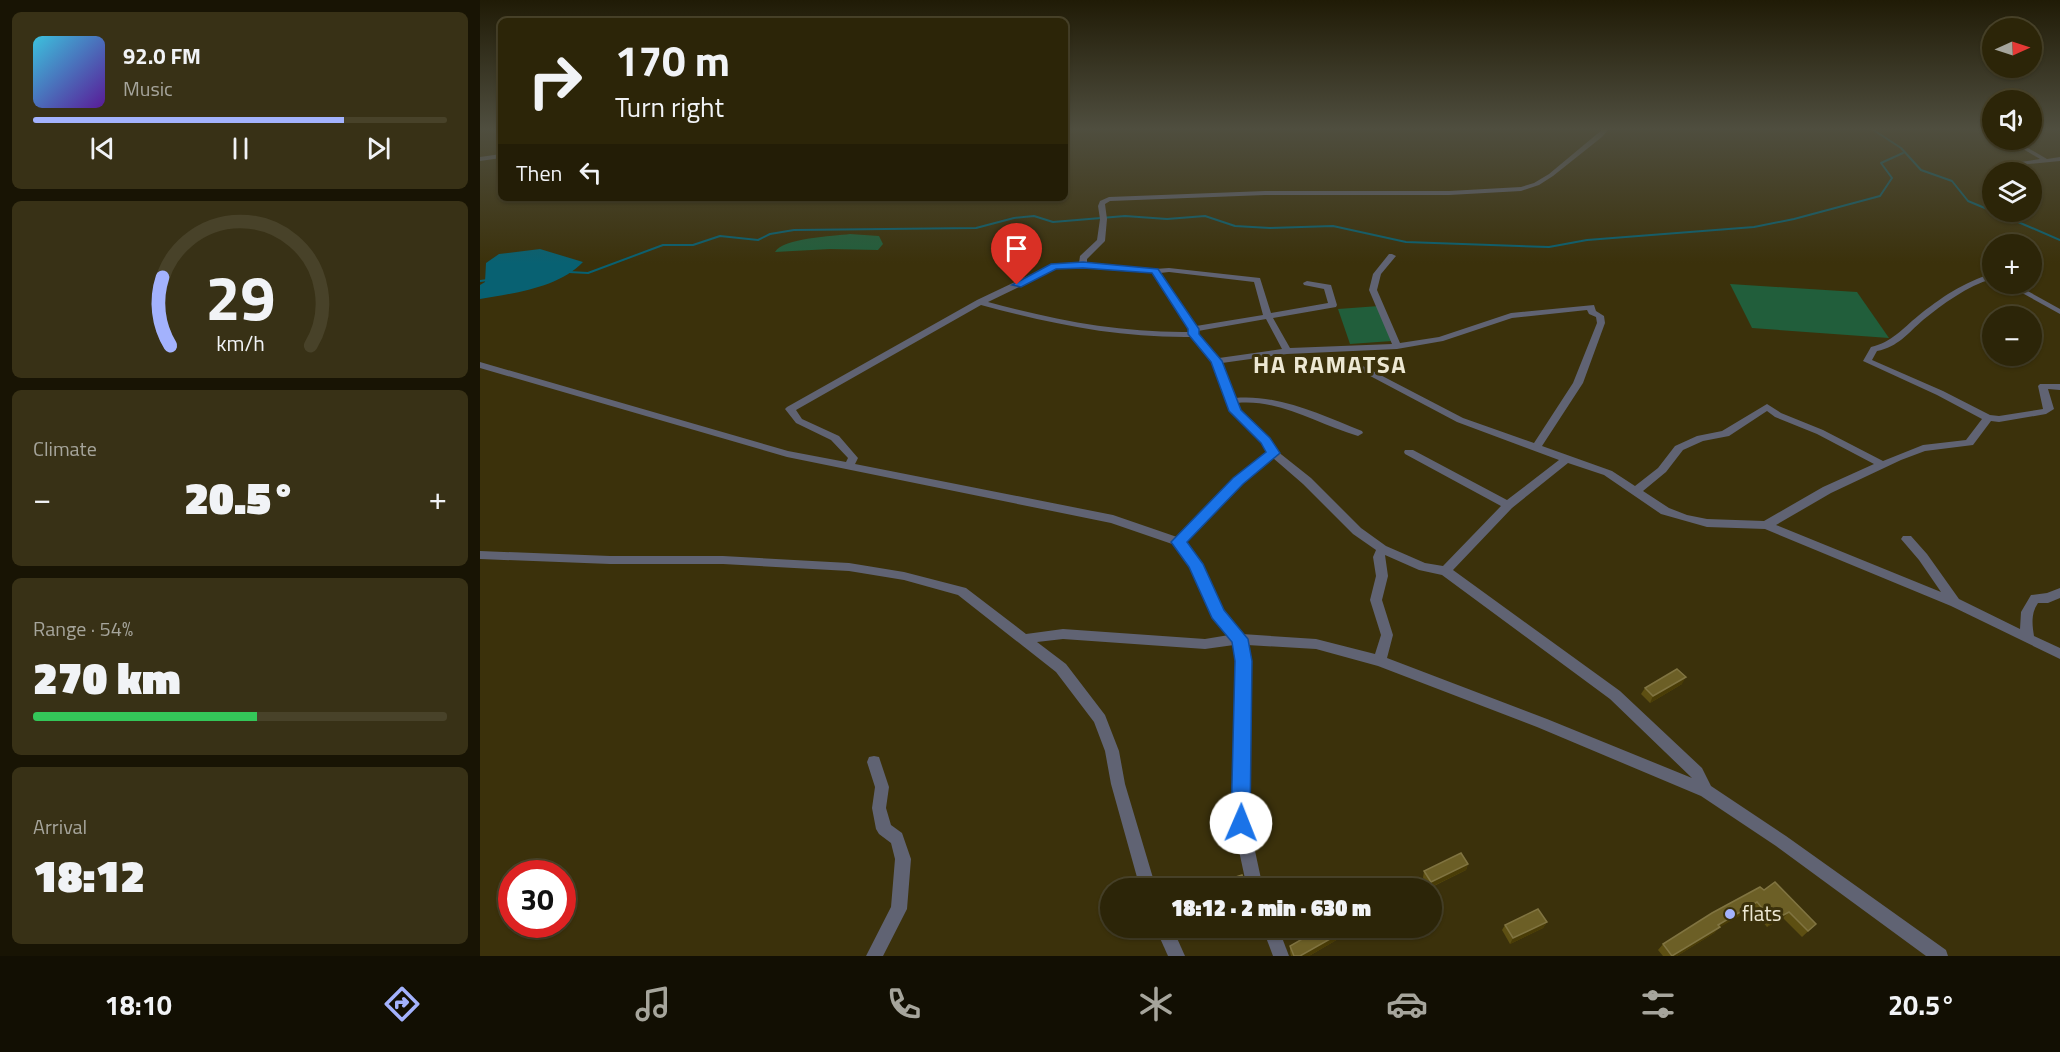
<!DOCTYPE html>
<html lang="en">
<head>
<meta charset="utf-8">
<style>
	:root { --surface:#2c2508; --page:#383116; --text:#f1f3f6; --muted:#a6a59c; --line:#484229; --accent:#a3b2fd }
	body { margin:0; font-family:"Titillium Web",sans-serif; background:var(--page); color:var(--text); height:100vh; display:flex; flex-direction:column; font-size:22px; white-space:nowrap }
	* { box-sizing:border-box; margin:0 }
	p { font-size:20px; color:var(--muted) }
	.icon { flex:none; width:33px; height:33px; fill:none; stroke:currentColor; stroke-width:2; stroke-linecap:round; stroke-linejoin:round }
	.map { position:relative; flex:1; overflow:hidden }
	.side { display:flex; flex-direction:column; gap:12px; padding:12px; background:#181404; width:480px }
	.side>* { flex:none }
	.hud { position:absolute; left:18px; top:18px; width:570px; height:183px; border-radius:9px; box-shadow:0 2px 4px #0004,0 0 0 2px var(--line); background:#2c2508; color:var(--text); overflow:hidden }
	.needle { width:39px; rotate:87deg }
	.fabs { position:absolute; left:1502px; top:18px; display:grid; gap:12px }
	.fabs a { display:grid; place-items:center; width:60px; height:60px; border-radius:50%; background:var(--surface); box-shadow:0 2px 4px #0004,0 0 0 2px var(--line); font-size:30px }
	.speed { position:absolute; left:18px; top:860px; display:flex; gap:12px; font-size:30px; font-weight:700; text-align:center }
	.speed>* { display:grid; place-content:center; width:78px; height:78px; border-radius:50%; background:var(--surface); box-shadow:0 2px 4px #0004,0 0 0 2px var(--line); line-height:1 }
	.speed .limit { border:9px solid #d22; background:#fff; color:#111 }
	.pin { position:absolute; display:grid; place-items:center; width:51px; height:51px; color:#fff; margin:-62px -26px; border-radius:50% 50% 50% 0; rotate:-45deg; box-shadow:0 0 6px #0007 }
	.pin .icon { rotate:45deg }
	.me { position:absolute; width:66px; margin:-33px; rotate:1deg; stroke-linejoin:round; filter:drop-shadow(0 0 4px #0008) }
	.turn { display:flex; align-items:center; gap:21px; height:126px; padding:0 18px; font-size:27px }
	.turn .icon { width:78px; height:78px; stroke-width:2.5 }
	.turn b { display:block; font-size:42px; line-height:51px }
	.then { display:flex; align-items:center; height:57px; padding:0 18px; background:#0003; gap:12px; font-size:22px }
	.big { font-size:45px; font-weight:800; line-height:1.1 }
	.side .widget { flex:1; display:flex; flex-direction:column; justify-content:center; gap:9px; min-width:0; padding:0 21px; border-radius:9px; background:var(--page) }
	.side .dial { align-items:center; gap:0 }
	.dial svg { height:156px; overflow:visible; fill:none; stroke:var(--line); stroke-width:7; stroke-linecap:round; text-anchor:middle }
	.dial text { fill:var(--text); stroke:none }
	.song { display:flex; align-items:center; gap:18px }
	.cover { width:72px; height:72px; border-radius:9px; background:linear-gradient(135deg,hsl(190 70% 55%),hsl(270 70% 35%)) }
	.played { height:6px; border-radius:3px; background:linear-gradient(90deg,var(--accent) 75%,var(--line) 75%) }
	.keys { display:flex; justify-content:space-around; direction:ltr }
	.heat { display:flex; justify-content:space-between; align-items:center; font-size:33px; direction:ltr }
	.charge { height:9px; border-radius:4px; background:linear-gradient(90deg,#34c759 54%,var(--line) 0) }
	.trip { position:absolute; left:620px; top:878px; width:342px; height:60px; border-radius:30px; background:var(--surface); box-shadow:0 2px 4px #0004,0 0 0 2px var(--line); font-weight:800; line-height:60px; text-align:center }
	.tab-bar { display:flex; height:96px; justify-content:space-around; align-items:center; background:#120f03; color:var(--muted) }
	.tab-bar .icon { width:42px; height:42px }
	.tab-bar .selected { color:var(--accent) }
	.tab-bar b { font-size:27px; color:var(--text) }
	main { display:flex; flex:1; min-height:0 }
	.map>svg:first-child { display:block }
	.green { fill:#215e3b }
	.water { fill:#086172 }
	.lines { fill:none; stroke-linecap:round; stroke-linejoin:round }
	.stream { stroke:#086172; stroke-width:2 }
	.minor { fill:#606373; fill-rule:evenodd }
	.wall { fill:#5d4f12 }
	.shaded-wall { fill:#493c06 }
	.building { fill:#6c5f26; stroke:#807441; stroke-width:1.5 }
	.route { fill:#1a73e8; stroke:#114b97; stroke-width:1.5 }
	.poi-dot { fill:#a3b2fd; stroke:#3b310b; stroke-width:2 }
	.labels { text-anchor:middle; stroke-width:6; stroke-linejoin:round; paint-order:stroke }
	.near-poi-label { font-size:21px; fill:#ede8d3; stroke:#3b310b; text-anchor:start }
	.district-label { font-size:24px; font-weight:bold; letter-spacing:1.5px; fill:#ede8d3; stroke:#3b310b }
</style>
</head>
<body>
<main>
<section class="side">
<div class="widget">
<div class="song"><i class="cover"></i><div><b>92.0 FM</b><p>Music</p></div></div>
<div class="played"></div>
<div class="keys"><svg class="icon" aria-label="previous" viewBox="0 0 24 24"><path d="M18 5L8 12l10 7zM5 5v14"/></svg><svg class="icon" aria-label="pause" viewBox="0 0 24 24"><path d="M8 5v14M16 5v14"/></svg><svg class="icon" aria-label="next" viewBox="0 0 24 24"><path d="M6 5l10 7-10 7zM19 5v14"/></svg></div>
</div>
<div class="widget dial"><svg viewBox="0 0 100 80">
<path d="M14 69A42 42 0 1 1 86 69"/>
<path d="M14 69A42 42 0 0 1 10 34" stroke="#a3b2fd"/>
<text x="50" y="56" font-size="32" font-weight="700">29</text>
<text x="50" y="72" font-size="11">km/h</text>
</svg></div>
<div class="widget"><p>Climate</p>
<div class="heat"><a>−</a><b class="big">20.5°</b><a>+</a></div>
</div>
<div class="widget"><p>Range · 54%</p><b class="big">270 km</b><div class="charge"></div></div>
<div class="widget"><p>Arrival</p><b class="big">18:12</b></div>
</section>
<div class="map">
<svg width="1580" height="956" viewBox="0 0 1580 956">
	<rect width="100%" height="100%" fill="#3b310b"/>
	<g class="green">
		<path d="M370,234l29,2 4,8 -5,6 -48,-1 -55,3c8,-14 58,-16 75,-18z"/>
		<path d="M1250,284l127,8 32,46 -137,-10z"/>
		<path d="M899,306l13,35 -42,3 -12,-35z"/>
	</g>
	<path class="water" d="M60,249l43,13c-25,26 -68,31 -103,37v-14l5,-3 1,-19 13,-9z"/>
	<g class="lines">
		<g class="stream">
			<path d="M1392,129l29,19 20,22 31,11 16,20 24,10"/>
			<path d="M1515,212l65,28"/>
			<path d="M89,272l19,1 75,-28h30l27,-9 38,4 12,-6 24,-4 182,-2 38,-10 20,-2 19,6 72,-6 42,3 38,-3 30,10 35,2 63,-2 73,16 143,5 38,-7 167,-13 40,-8 86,-23 12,-18 -11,-15 22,-10"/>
			<path d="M0,281l8,-1"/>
		</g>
		<g class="minor">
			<path d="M1123,129h6l-7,8 -49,39 -14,9 -18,6 -72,4h-184l-155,6 -5,3 2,15 -2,22 -18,18v4l68,6 14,-1 91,10 11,35 57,-10 -4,-14 -20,-4 -1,-2 4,-2 24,4 6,20 -1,2 -63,11 17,30 102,-4 -23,-54 4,-16 16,-20h3l4,2 -15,18 -4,16 23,53 39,-6 72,-24 83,-8 2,6 8,5 1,7 -22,60 -41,63 70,25 23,15 23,-18 17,-22 22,-10 25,-5 45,-27 14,9 42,17 60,31 40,-16 43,-5 16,-21 -45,-24 -74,-34 8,-14c21,-5 31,-18 47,-31 21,-17 47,-35 74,-42v5c-25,7 -49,25 -69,41 -15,13 -25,27 -46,31l-5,9 71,31 47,24 9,1 44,-7 -5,-23 2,-2h20v6l-12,-1 6,20 -8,5 -47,8 -8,-1 -18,24 -48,6 -24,9 -70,33 -55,32 165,67 -22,-32 -18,-21 2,-3h8l16,18 32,45 61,30 1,-17 10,-17 16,-2 13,-5v10l-12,5h-10c-7,10 -6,21 -4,33l26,12v11l-109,-53 -186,-77 -58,-2 -46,-13 -57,-39 -36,-12 -56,45 -59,62 167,121 82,77 9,18 75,50 160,114 2,6h-22l-150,-110 -75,-50 -164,-69 -159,-61 -62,-17 -69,-4 3,16 -1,162 14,65h-16l-14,-65 5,-162 -4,-16 -29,4 -142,-10 -26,3 29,22 39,51 14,36 6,33 31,104h-16l-29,-104 -6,-33 -11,-29 -38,-50 -98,-77 -54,-15 -55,-9 -126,-7h-113l-130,-5v-8l130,5h113l126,7 55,9 62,16 60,46 37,-5 142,10 24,-4 -16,-19 -22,-50 -16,-21 -64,-22 -324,-66 -307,-89v-6l308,89 58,11 2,-4 -17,-18 -35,-17 -11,-14 2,-2 190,-107 74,-35 28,-2 1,-7 17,-16 3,-21 -2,-13 2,-5 9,-4 156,-6h184l72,-4 13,-4 15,-9zM603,267l70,6 37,56v3c-70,1 -136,-12 -202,-30l68,-33zM689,272l85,10 9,33 -67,11 -36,-53zM501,305c71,19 137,33 211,32l21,25 17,49 32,32 5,9 -33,26 -57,59 -64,-22 -258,-51 3,-6 -19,-22 -37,-17 -6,-9zM1107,310l2,4 7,3 1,6 -24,60 -39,60 -71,-25 -98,-51 -3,-1 -5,3 100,53 102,38 -52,40 -94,-50h-8l-1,2 1,2 96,52 -58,60 -18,-3 -39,-17 -25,-18 -50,-50 -34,-27 -7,-12 -31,-29 -2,-7c44,-4 80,21 121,33l5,-3 -1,-2c-41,-16 -83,-37 -127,-33l-13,-35 65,-9 110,-5 46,-8 69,-23zM786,319l16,30 -63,9 -21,-24v-3zM1287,411l8,6 42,17 57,30 -51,23 -59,34 -57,-2 -20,-4 -18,-7 -26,-17 23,-19 17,-22 20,-9 26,-5zM793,458l30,26 50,50 23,16 -3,7 3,19 -6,24 11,35 -6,19 -59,-15 -74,-5 -20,-24 -20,-46 -16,-22 56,-58zM905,555l34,15 23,5 168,124 82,79 -145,-59 -160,-61 6,-23 -11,-35 6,-24z"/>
			<path d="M1528,140h6l33,19 13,-2v4l-32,3 1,4h-4l-5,-5 1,-1 19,-3z"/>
			<path d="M21,154v4l-21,3v-4z"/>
			<path d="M1526,284h9l45,25v5z"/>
			<path d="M394,756l5,1 10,30 -3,21 5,17 11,8 9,26 -4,50 -24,47h-17l25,-49 4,-48 -4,-16 -12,-9 -3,-5 -4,-21 3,-21 -8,-25 2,-5z"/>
			<path d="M675,927h17l13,29h-17z"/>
			<path d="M782,927h16l11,29h-16z"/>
		</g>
	</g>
	<g class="wall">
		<path d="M1202,684l-32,19 -9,-9 4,-6z"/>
		<path d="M988,864l-2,6 -36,18h-1l-6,-10 1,-7z"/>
		<path d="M1284,890l52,34 -14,13 -19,-19 -16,9 -15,-18 -33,18 -5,6 -37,23h-14l-5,-6 5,-6z"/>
		<path d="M1067,922l-4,6 -33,16 -8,-14 3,-5z"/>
		<path d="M865,935l-36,21h-18l-1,-4v-6z"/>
	</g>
	<g class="shaded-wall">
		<path d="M1206,677l-4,7 -32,19 3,-7z"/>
		<path d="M988,864l-2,6 -37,18 2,-6z"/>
		<path d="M1277,902l-5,7 -39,22 5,-6z"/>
		<path d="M1309,912l-6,6 -16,9 6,-6z"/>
		<path d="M1067,922l-4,6 -33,16 3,-6z"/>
		<path d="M1240,927l-6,6 -37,23h-5z"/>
		<path d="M866,930l-1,5 -36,21h-9z"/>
	</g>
	<g class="building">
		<path d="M1197,669l9,8 -33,19 -8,-8z"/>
		<path d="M981,853l7,11 -37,18 -7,-11z"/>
		<path d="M762,875l3,10 -9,3h-34z"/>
		<path d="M1295,882l41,42 -8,7 -19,-19 -16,9 -16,-19 -39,23 2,2 -48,29 -9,-12 49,-31 48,-26 4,3z"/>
		<path d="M1058,909l9,13 -34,16 -8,-13z"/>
		<path d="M843,927h21l2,3 -46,26h-6l-4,-10z"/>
	</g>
	<linearGradient id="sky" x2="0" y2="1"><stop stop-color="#201b06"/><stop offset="0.49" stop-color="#4f4e3f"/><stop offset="1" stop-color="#4f4e3f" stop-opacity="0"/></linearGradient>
	<rect width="1580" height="263" fill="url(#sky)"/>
	<path class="route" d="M603,262l75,7 41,60v5l23,27 19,49 29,28 10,15 -37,31 -56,58 16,22 21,46 24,29 4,22 -2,162 -2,7 -7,2 -7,-2 -3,-7 4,-162 -3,-19 -20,-24 -23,-51 -18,-25 62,-64 33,-26 -5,-9 -32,-32 -18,-49 -23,-28v-5l-36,-56 -69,-5 -27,1 -35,18 -9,-2 39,-21z"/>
	<circle class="poi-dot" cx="1250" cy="914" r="6"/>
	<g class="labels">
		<g class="near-poi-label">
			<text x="1262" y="921">flats</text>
		</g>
		<g class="district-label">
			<text x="850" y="373">HA RAMATSA</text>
		</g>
	</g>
</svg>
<div class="fabs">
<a><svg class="needle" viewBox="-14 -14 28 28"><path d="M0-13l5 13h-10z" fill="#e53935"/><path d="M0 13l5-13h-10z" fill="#a6a59c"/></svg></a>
<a><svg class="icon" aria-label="sound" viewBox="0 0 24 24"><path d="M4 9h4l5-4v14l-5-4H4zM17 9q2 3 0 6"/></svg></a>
<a><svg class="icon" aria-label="layers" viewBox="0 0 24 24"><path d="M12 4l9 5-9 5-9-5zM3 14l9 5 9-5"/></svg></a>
<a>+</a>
<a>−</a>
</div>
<div class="speed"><div class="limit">30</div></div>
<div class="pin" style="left:537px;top:285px;background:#d93025"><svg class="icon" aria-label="arrive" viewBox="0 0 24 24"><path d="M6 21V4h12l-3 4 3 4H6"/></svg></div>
<svg class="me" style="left:761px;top:823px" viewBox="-20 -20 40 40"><circle r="19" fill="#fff"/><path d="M0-13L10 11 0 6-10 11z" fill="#1a73e8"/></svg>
<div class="trip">18:12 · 2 min · 630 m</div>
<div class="hud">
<div class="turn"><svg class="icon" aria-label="right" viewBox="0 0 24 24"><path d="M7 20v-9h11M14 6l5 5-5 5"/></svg><div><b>170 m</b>Turn right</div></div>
<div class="then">Then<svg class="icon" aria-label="left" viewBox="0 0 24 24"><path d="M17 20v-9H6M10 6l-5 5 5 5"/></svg></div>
</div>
</div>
</main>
<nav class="tab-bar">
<b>18:10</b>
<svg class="icon selected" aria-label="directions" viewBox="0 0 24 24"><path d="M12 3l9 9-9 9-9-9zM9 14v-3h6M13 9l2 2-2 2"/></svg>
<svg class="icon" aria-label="music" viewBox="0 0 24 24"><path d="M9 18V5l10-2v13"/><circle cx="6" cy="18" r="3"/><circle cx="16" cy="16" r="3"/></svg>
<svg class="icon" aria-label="phone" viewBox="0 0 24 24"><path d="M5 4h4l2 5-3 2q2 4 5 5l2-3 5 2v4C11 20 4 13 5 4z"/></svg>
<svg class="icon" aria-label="climate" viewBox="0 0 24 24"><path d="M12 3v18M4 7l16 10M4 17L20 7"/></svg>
<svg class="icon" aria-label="car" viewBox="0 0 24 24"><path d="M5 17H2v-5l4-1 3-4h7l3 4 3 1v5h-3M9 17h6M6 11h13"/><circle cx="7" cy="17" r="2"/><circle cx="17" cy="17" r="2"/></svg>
<svg class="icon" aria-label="filters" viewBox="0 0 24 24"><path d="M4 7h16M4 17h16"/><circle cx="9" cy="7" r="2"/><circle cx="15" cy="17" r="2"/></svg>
<b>20.5°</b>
</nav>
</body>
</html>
